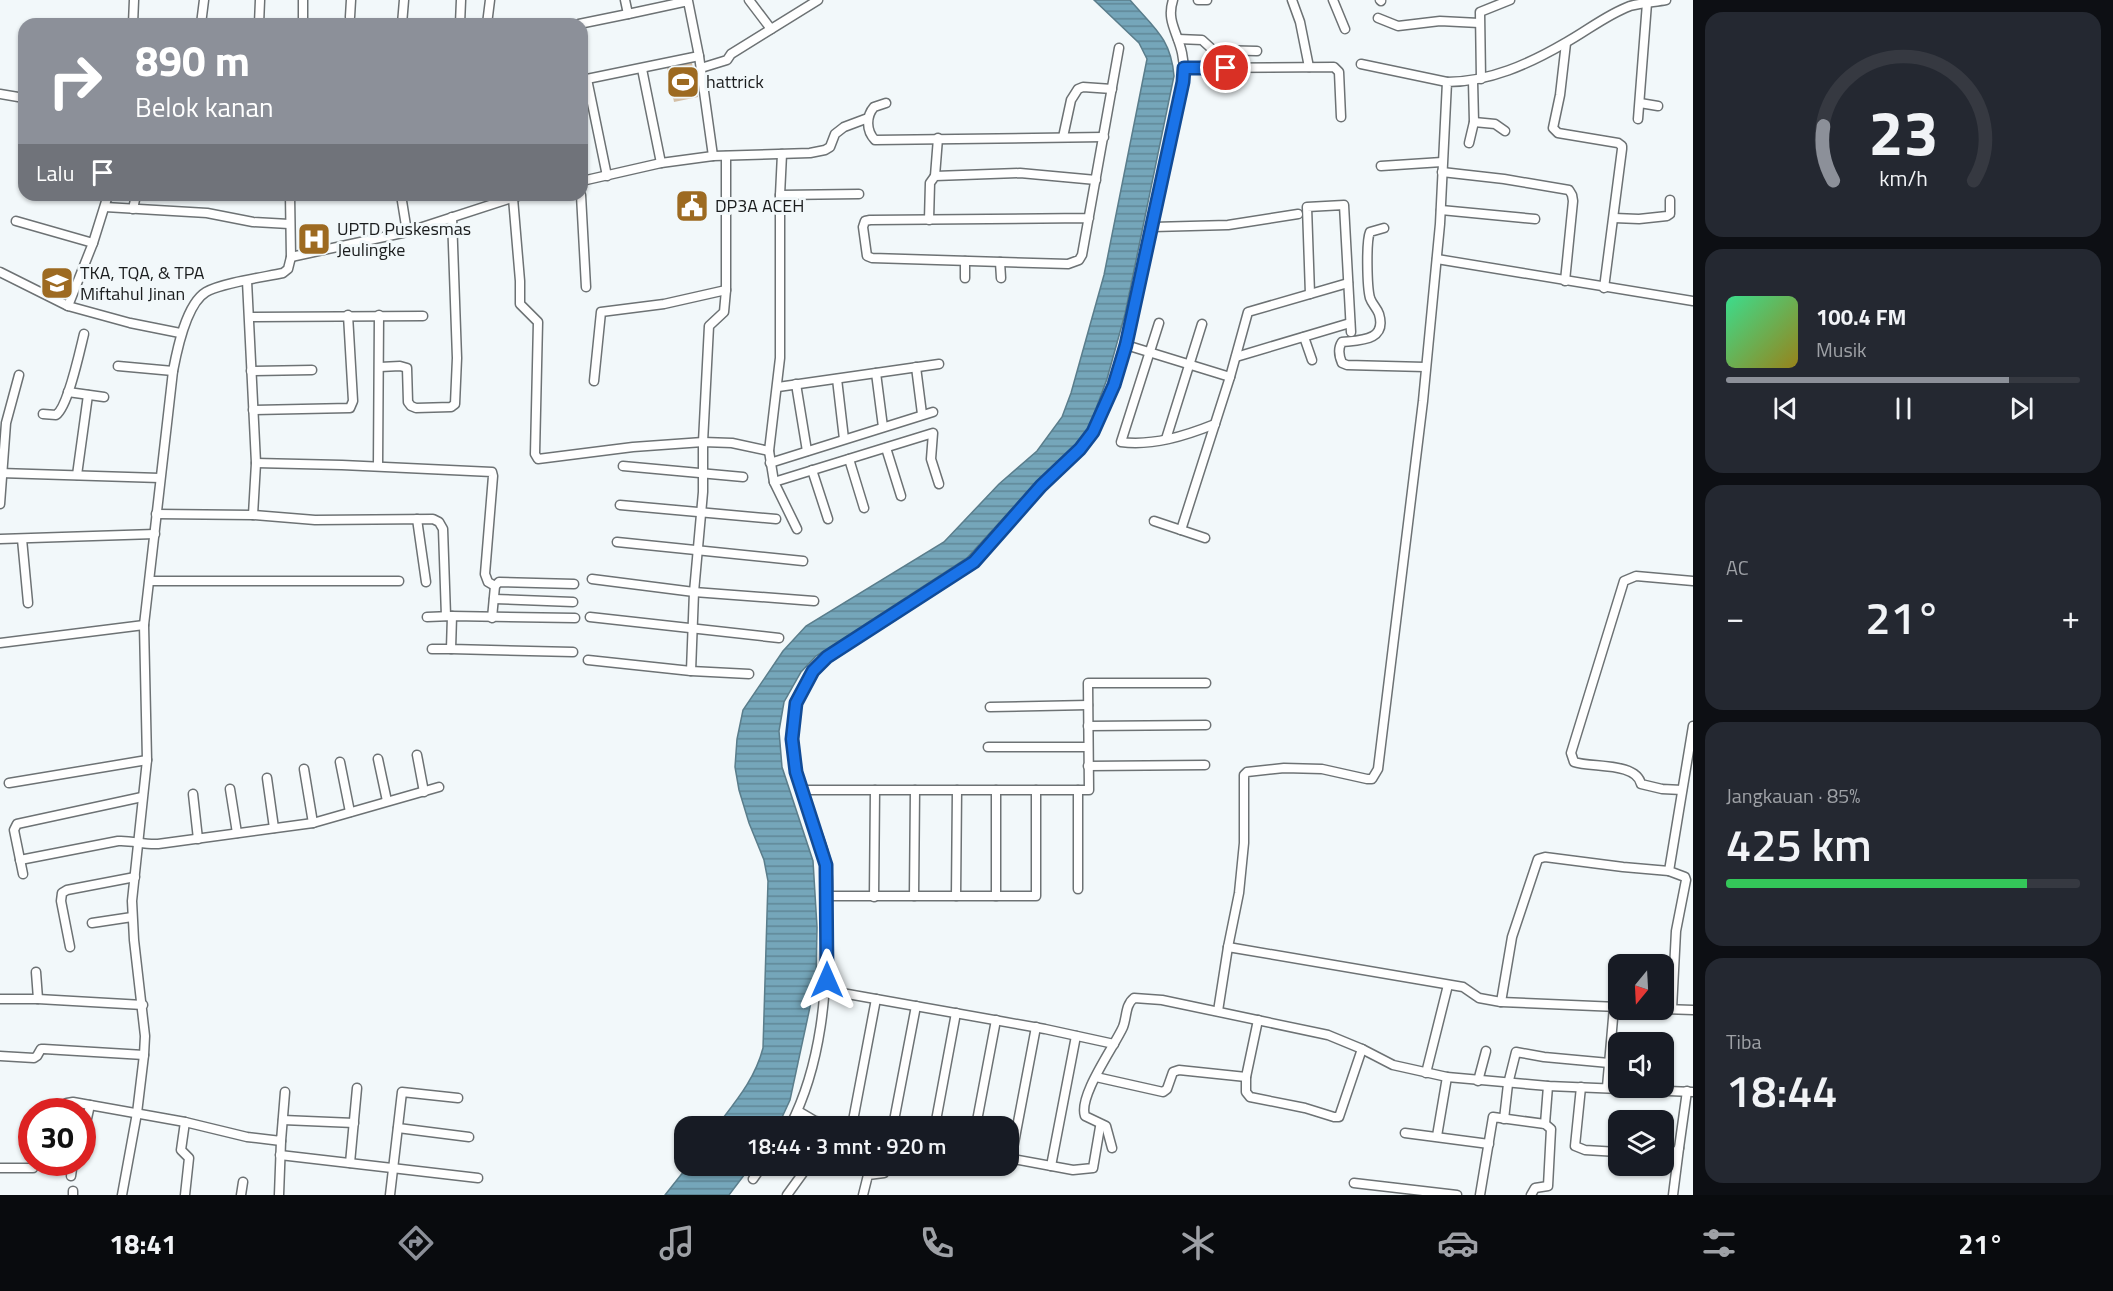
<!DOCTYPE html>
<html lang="id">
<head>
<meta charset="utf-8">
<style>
	:root { --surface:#171b24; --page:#242831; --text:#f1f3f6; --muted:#9ea1a6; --line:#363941; --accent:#8c9099 }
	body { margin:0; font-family:"Titillium Web",sans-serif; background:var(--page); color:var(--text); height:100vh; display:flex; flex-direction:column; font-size:22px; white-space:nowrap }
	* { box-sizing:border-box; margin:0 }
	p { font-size:20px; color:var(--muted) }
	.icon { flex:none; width:33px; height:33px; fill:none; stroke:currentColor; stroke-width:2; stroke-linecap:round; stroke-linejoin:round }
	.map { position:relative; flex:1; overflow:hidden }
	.drawer { display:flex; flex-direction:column; gap:12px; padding:12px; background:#0d0f14; width:420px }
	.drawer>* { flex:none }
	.hud { position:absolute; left:18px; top:18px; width:570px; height:183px; border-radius:18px; box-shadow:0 2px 4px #0004; background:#8c9099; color:#fff; overflow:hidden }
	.needle { width:39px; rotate:198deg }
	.controls { position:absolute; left:1608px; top:954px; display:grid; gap:12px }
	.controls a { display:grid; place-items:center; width:66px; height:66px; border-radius:12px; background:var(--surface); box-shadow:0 2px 4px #0004; font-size:30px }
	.speed { position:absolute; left:18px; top:1098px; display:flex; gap:12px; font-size:30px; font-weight:700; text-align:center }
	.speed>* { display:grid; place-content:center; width:78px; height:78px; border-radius:50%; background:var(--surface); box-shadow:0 2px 4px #0004; line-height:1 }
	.speed .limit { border:9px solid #d22; background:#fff; color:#111 }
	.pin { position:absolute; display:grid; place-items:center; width:51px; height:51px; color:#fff; margin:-26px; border:3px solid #fff; border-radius:50%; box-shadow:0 2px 6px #0007 }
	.me { position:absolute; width:66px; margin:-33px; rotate:0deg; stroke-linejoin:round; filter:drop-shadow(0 0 4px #0008) }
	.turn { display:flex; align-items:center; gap:21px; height:126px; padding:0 18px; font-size:27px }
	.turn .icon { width:78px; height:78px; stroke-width:2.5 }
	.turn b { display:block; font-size:42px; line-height:51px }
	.then { display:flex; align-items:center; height:57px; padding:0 18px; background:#0003; gap:12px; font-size:22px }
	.big { font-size:45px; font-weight:600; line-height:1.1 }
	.drawer .widget { flex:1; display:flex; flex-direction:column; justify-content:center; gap:9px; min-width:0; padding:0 21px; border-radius:18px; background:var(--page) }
	.drawer .dial { align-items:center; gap:0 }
	.dial svg { height:156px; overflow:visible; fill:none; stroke:var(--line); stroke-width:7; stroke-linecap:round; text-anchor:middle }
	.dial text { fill:var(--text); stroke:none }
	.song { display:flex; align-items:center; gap:18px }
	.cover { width:72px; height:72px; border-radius:9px; background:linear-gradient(135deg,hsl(150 70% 55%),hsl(50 70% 35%)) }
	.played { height:6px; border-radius:3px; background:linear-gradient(90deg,var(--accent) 80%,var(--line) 80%) }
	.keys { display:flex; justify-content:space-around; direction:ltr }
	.heat { display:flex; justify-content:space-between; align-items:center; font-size:33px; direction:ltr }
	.charge { height:9px; border-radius:4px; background:linear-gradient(90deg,#34c759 85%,var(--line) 0) }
	.trip { position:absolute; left:674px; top:1116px; width:345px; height:60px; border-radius:18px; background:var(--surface); box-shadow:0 2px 4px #0004; font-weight:600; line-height:60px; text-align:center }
	.menu { display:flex; height:96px; justify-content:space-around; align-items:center; background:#090b0e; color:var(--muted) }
	.menu .icon { width:42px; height:42px }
	.menu .active { color:var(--accent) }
	.menu b { font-size:27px; color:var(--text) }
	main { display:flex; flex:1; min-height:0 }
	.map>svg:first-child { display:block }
	.grass { fill:#d4bfa6 }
	.water { fill:url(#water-rules); stroke:#5a7d8b; stroke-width:1.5 }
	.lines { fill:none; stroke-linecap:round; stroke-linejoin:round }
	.minor-casing { stroke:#6d7274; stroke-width:11 }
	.minor { stroke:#fff; stroke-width:8 }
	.route-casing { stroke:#114b97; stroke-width:15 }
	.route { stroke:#1a73e8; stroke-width:10 }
	.labels { text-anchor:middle; stroke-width:6; stroke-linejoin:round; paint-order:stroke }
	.poi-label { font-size:18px; fill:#1b1d1e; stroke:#f2f8fa; text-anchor:start }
</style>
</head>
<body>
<main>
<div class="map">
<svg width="1693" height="1195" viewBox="0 0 1693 1195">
	<defs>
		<pattern id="water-rules" width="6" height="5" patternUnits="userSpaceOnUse" patternTransform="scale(1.5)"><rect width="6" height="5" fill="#75a6ba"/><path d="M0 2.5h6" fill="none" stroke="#5f8797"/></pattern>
	</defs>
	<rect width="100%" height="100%" fill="#f2f8fa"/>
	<path class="grass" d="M692,63l6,34 -24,5 -7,-35z"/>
	<g class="water">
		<path d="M1094,0h36c23,27 41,38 44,76l-49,238 -18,65 -18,48 -11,16 -59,58 -52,57 -151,98 -15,16 -17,30 -5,29 3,36 31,94 4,66 -1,52 -26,121 -12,26h-61c19,-25 38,-47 46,-78l5,-167 -4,-21 -15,-37 -10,-33 -4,-23 2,-28 6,-29 40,-59 23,-25 138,-84 55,-58 38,-33 25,-34 9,-24 33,-118 43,-216 -8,-16z"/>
		<path d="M688,1166h63l-22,29h-64z"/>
	</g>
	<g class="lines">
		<g class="minor-casing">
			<g id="minor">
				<path d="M303,0v24"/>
				<path d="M625,0l3,14 60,-13 11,55 14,100"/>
				<path d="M749,0l22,29"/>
				<path d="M1198,0h9"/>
				<path d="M1292,0l8,22 9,45"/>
				<path d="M1333,0l12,29"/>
				<path d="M1380,0l1,1"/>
				<path d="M350,17l1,-17"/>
				<path d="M1378,18l20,8 42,-5 39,2"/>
				<path d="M133,24l1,-24"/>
				<path d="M201,24l3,-24"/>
				<path d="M259,24l1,-24"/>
				<path d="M402,24l2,-24"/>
				<path d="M460,24l1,-24"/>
				<path d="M487,24l3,-24"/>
				<path d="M579,24l49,-10"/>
				<path d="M1178,39l24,1 11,10 44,1"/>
				<path d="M1566,43l-6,52 -7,33 5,5 60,10 4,3v3l-18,139"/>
				<path d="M1361,64l86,18"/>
				<path d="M701,68l26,-8 4,-6 87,-54"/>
				<path d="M1184,68l150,-1 5,5 2,45"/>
				<path d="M642,69l19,94"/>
				<path d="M587,79l20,97"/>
				<path d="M1481,79l-1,-67 30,-12"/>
				<path d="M582,80l117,-24"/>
				<path d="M0,94l24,4"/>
				<path d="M886,103l-12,4c-8,9 -8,24 1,33l229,-3"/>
				<path d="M1640,103l18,3"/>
				<path d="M1638,119l9,-116"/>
				<path d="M1474,122l21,2 10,7"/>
				<path d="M1063,137l8,-37 7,-11 5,-2 29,2"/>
				<path d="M1469,143l5,-21 -1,-41"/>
				<path d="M782,154l-2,41v163l-11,93 5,31 23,47"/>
				<path d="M1381,166l61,-4"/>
				<path d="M1442,172l62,7 65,11 3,5 1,6 -8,80"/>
				<path d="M935,176l3,-38"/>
				<path d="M582,181l79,-18 52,-7 97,-3 15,-3 5,-3 5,-13 9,-7 24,-9"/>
				<path d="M401,195l6,37"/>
				<path d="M581,195l5,92"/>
				<path d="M780,195l79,-1"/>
				<path d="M513,198l7,83v23l18,18 -3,132 3,5 95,-12 70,-5 29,1 37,8"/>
				<path d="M105,207l102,6 46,9 36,2"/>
				<path d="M133,209l3,-14"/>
				<path d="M1441,210l94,9"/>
				<path d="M1089,218l-219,2 -5,1 -2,6 4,29 5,2 196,6 11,-4 3,-5c12,-69 25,-138 37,-207"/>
				<path d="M1614,218l25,1 28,-3 3,-2v-14"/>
				<path d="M929,220l1,-37 5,-7 85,-3 76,7"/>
				<path d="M16,221l77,22"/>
				<path d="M1153,227l75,-2 70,-11"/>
				<path d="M1384,228l-14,4c-4,9 -3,55 0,66 2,6 7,10 9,16 8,27 -19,26 -37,28 -4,6 -3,14 0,21l5,2 78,2"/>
				<path d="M291,257l116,-25 114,-37"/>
				<path d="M1437,259l256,42"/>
				<path d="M965,261v17"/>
				<path d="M1000,262l1,16"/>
				<path d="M0,272l68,34 62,17 50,10"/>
				<path d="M247,281l9,182 -3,52"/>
				<path d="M1310,294l-3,-87 37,-2 7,127"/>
				<path d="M68,306l25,-63 15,-48"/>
				<path d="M250,317l173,-1"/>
				<path d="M1159,323l-38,119c32,4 64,-6 94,-18"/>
				<path d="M1304,337l8,23"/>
				<path d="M1126,345l104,32"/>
				<path d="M1236,357l114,-34"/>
				<path d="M118,366l55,5"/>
				<path d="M380,367l20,-1 7,2 1,34 3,4 5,2 35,-1 4,-3 2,-46 -5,-141"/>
				<path d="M916,367l6,47"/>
				<path d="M251,371l61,-1"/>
				<path d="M876,373l7,54"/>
				<path d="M837,379l7,60"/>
				<path d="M594,381l7,-69 63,-8 62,-14"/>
				<path d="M796,384l11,67"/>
				<path d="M778,387l161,-23"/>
				<path d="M68,392l36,5"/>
				<path d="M253,410l97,-2 3,-7 -5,-86"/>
				<path d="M43,414l13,1c12,-8 24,-65 28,-81"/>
				<path d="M1166,439l36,-115"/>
				<path d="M886,448l15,48"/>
				<path d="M849,459l15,49"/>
				<path d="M256,463l86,2 150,7 1,4 -8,98 3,8 7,4"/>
				<path d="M770,463l163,-51"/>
				<path d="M378,466l1,-151"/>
				<path d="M623,466l120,11"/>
				<path d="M812,470l16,49"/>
				<path d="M0,473l160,5"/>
				<path d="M77,475l11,-80"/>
				<path d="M774,482l159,-49 -2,26 8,25"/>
				<path d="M0,504l6,-81 13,-48"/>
				<path d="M620,505l156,14"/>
				<path d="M156,514l97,1 62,5 118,-1 6,3 4,7 3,87"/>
				<path d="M417,519l9,63"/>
				<path d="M1154,521l51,17"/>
				<path d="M1181,530l49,-153 18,-65 100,-29"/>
				<path d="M0,539l155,-5"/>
				<path d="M22,539l6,64"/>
				<path d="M617,542l186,19"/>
				<path d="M592,579l102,13 120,9"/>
				<path d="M150,581h249"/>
				<path d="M494,599l79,3"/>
				<path d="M452,616l-1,33 122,3"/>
				<path d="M427,617l25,-1 123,2"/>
				<path d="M590,617l189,21"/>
				<path d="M492,618l3,-32 4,-4 75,2"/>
				<path d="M0,643l144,-18"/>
				<path d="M432,649h19"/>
				<path d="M588,660l103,11 58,3"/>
				<path d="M691,671l3,-79 9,-100v-50l6,-116 15,-14 2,-22v-134"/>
				<path d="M990,707l98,-2"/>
				<path d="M1088,726l118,-1"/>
				<path d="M988,747h100"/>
				<path d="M417,755l7,37"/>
				<path d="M378,759l9,42"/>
				<path d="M340,762l10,50"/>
				<path d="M1088,766l117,-1"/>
				<path d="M304,769l9,54"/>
				<path d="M267,778l7,50"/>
				<path d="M9,783l138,-23"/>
				<path d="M230,789l7,44"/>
				<path d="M801,790h288l-1,-107h118"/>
				<path d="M996,790v106"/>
				<path d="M1682,790l-20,-1 -21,-5c-5,-22 -49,-16 -67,-22l-3,-9 53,-172 12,-5 57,5"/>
				<path d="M193,794l5,45"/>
				<path d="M20,860l98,-19c14,-1 26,4 40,3l155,-21 126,-36"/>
				<path d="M23,874l-9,-44 3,-6 125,-27"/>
				<path d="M1078,889v-99"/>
				<path d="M827,896h209v-106"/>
				<path d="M914,896l1,-106"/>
				<path d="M956,896l1,-106"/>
				<path d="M874,897l1,-107"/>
				<path d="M92,923l40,-6"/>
				<path d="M70,947l-9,-46 1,-8 5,-3 68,-13"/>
				<path d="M1228,947l11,-54 5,-50v-68l3,-3 37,-4 38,1 45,10h5l6,-10 45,-368 17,-177 7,-142c42,0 82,-18 118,-39 22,-12 41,-28 65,-37 11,-3 25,-4 36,-6"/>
				<path d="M36,972l2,27"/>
				<path d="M825,990l220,39 69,15"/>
				<path d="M0,999h38l105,6"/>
				<path d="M1501,1002l11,-65 26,-78 7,-2 78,10 46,4"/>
				<path d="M1664,1009l29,1"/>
				<path d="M1672,1009l4,-78 10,-51 -1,-3 -16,-6 24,-145"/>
				<path d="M1218,1011l10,-64 235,40 16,11 22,4 117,5"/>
				<path d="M1258,1020l-12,57v15l4,5 55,11 29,9h5l23,-68"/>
				<path d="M0,1056l34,2 3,-2 4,-7h3l100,6"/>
				<path d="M1426,1073l22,-88"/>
				<path d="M1096,1077l67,15 4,-3 6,-17 6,-2 67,7"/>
				<path d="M1478,1081l8,-30"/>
				<path d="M1581,1087l-6,59 10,4 33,2"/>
				<path d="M1607,1087l7,-80"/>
				<path d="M798,1111l17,10 28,5"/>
				<path d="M65,1112l2,-9 6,-1 112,20 62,15 34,4 4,-49"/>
				<path d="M1504,1119l4,-35 8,-32 28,5 65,6"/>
				<path d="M283,1120l71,3"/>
				<path d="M185,1122l-4,28 8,8 -4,37"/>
				<path d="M1545,1124l3,-38"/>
				<path d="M790,1126c32,-62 37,-135 37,-203 0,-18 2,-37 0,-55 -4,-27 -18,-52 -26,-77 -17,-52 -13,-94 26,-134l147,-95 67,-76 39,-37 13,-17 21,-47 12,-40 57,-262c2,-11 1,-20 -1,-30 -4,-20 -16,-32 -9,-53"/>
				<path d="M852,1126l24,-127"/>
				<path d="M893,1126l23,-120"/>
				<path d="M935,1126l21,-113"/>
				<path d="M976,1126l20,-106"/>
				<path d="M398,1128l71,9"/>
				<path d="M1405,1133l84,11"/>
				<path d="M1437,1136l10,-59"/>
				<path d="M82,1141l8,-36"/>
				<path d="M1112,1148l-6,-22 -21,-10c-7,-20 29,-69 38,-89 4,-10 2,-22 11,-29l28,2 166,35 34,14 31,16 54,12 101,9 145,6"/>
				<path d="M1664,1154h10l5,-6 8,-57"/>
				<path d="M280,1155l198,23"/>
				<path d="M1008,1158l65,12 20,-2 7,-41"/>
				<path d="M1011,1159l25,-132"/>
				<path d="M350,1163l7,-75"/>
				<path d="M841,1166l3,2v-2"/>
				<path d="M1051,1166l25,-130"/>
				<path d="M0,1168h33"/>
				<path d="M71,1176l2,-14"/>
				<path d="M753,1179l9,-13"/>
				<path d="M1354,1183l103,12"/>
				<path d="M73,1195v-4"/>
				<path d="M122,1195l15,-82 7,-58 1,-19 -11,-96 -2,-39 15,-141 -3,-135 29,-254c4,-21 13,-67 33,-79 15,-9 58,-15 77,-19l5,-4 3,-12 -1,-62"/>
				<path d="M241,1195l2,-13"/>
				<path d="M279,1195l2,-54"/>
				<path d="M390,1195l12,-103 56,6"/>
				<path d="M787,1195l21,-29"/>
				<path d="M863,1195l5,-20 16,-2 2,-7"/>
				<path d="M1480,1195l13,-78 52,7 6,5 -3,57 -13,2 -4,7"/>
				<path d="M1673,1195l6,-47"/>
			</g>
		</g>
		<use href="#minor" class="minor"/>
	</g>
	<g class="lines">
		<g class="route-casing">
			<path id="route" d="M827,980l-1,-115 -30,-93 -4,-33 4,-36 17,-32 14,-14 147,-95 67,-76 39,-37 13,-17 21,-47 12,-40 57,-263 1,-14h42"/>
		</g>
		<use href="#route" class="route"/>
	</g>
	<defs>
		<g id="stadium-square" transform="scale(1.725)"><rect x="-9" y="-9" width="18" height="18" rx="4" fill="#9d6a21" stroke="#f2f8fa"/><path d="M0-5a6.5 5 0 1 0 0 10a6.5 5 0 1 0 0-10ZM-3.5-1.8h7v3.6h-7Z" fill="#fff"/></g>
		<g id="civic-square" transform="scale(1.725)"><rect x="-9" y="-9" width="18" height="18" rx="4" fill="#9d6a21" stroke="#f2f8fa"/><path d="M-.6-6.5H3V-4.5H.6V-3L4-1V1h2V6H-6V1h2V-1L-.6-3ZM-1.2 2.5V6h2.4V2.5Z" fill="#fff"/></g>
		<g id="hospital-square" transform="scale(1.725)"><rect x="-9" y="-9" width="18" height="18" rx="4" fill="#9d6a21" stroke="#f2f8fa"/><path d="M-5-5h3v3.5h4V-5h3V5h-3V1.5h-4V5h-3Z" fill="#fff"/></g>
		<g id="school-square" transform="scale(1.725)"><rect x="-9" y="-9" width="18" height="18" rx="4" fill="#9d6a21" stroke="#f2f8fa"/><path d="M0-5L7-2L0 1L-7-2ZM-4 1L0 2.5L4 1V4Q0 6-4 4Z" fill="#fff"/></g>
	</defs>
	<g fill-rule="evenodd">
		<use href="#stadium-square" x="683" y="82"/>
		<use href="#civic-square" x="692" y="206"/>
		<use href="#hospital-square" x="314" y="239"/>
		<use href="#school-square" x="57" y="283"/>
	</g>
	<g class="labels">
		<g class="poi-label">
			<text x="706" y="88">hattrick</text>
			<text x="715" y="212">DP3A ACEH</text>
			<text x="337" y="235">UPTD Puskesmas<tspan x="337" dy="21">Jeulingke</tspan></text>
			<text x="80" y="279">TKA, TQA, &amp; TPA<tspan x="80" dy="21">Miftahul Jinan</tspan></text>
		</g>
	</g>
</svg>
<div class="controls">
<a><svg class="needle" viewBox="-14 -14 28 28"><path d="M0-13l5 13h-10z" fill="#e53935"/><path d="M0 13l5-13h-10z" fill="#9ea1a6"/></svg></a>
<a><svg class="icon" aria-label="sound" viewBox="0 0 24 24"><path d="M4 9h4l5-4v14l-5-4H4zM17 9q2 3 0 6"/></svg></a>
<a><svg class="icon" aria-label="layers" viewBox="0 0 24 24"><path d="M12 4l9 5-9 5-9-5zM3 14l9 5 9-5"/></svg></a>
</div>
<div class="speed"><div class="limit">30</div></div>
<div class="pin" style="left:1226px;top:68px;background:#d93025"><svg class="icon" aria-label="arrive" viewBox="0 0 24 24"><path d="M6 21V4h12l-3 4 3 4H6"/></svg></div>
<svg class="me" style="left:827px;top:980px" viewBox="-20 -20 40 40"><path d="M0-17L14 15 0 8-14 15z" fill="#1a73e8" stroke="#fff" stroke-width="4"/></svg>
<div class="trip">18:44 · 3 mnt · 920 m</div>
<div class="hud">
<div class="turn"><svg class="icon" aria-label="right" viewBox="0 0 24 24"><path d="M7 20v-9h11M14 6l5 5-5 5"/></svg><div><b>890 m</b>Belok kanan</div></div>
<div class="then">Lalu<svg class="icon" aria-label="arrive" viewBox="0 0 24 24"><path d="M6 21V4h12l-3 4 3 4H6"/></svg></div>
</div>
</div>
<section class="drawer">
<div class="widget dial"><svg viewBox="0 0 100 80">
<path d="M14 69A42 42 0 1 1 86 69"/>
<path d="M14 69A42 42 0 0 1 9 41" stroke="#8c9099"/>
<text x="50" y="56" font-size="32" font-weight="700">23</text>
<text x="50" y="72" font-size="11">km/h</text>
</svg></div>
<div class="widget">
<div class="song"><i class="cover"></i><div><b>100.4 FM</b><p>Musik</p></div></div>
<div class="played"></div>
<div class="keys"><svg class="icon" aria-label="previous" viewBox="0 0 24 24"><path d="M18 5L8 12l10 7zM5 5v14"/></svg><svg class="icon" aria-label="pause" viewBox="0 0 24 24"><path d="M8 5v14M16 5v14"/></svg><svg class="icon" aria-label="next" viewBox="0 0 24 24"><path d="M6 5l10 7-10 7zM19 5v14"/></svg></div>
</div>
<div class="widget"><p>AC</p>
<div class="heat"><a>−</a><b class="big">21°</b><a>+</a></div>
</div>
<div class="widget"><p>Jangkauan · 85%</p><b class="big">425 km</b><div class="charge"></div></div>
<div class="widget"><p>Tiba</p><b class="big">18:44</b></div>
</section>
</main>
<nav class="menu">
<b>18:41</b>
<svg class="icon active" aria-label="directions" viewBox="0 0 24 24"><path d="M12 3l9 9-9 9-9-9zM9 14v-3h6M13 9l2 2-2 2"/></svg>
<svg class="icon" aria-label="music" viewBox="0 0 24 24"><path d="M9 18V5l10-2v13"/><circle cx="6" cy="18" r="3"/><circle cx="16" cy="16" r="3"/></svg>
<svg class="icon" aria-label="phone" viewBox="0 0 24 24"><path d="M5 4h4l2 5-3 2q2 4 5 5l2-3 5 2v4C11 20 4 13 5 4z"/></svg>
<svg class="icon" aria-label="climate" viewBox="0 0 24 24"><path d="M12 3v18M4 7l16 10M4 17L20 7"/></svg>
<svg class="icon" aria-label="car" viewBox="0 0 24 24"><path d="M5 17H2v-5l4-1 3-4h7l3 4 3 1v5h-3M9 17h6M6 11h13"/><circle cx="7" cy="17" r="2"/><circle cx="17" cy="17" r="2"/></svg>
<svg class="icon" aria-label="filters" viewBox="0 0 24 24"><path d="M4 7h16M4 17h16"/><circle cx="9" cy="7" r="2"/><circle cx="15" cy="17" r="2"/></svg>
<b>21°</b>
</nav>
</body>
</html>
